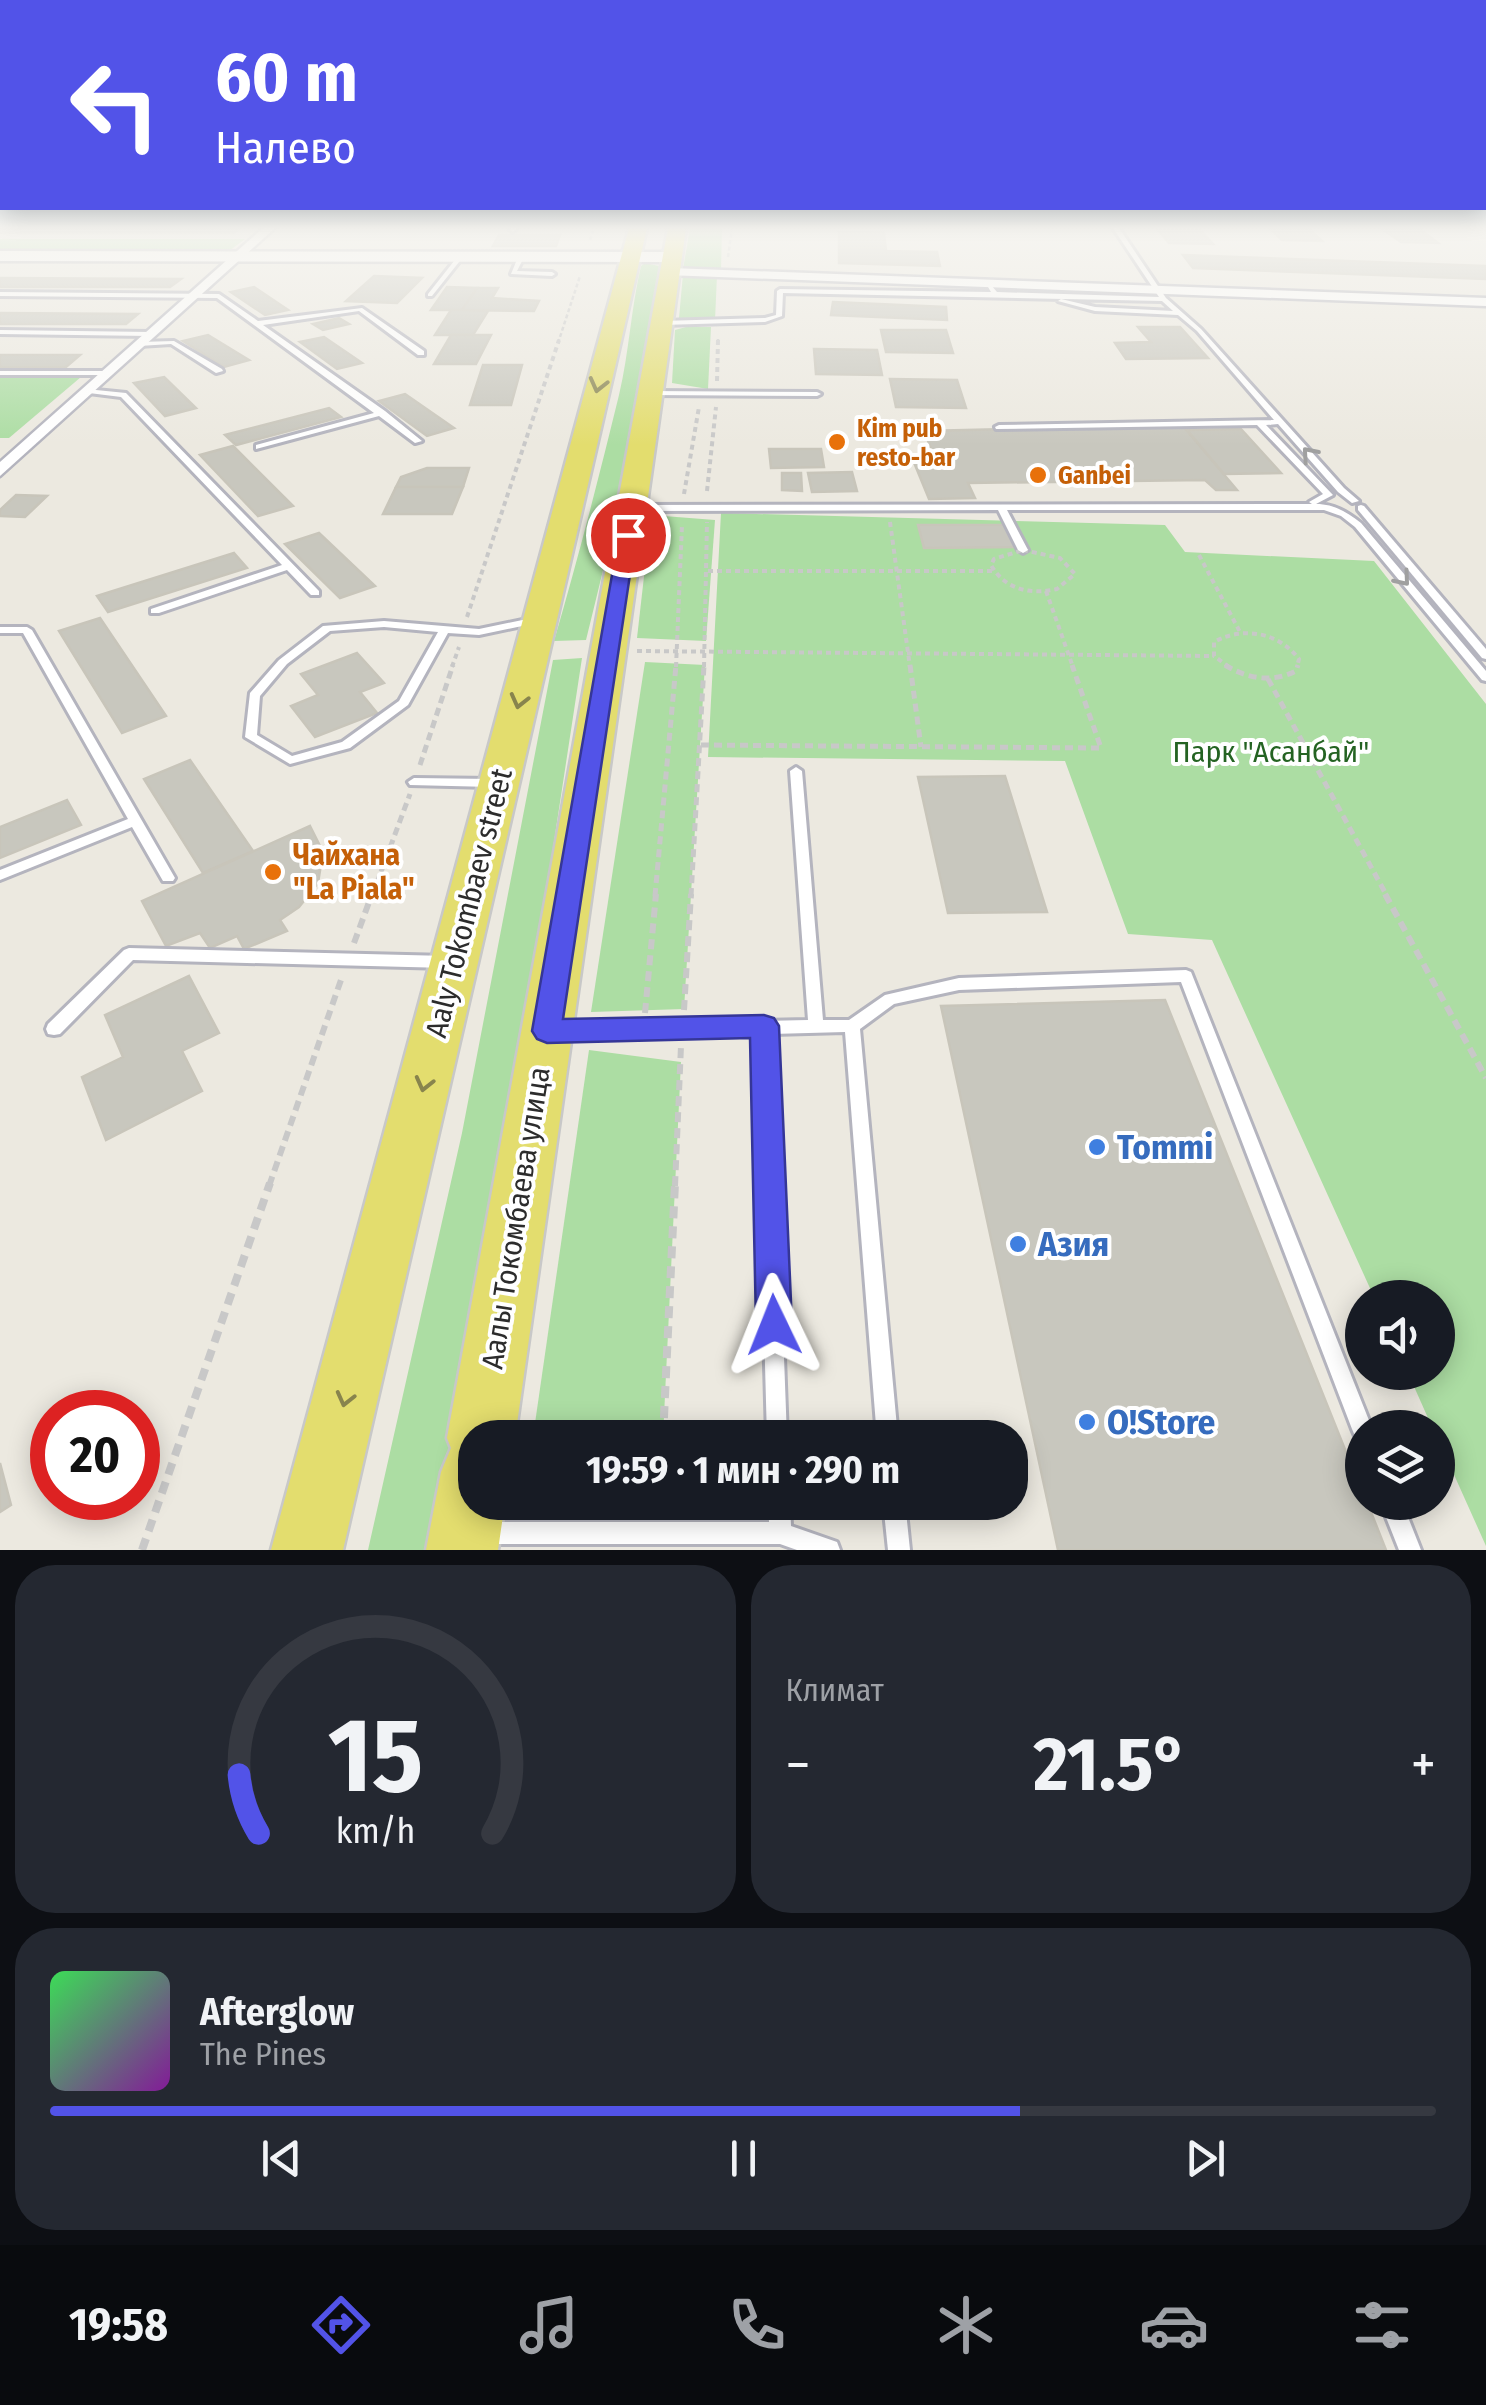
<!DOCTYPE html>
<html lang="ru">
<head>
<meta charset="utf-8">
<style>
	:root { --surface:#171b24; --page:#242831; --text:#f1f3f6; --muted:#9ea1a6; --line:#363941; --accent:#5253e8 }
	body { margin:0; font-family:"Fira Sans Condensed",sans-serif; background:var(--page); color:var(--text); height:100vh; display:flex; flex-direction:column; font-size:38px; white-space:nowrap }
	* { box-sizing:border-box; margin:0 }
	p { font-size:32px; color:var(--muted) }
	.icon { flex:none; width:55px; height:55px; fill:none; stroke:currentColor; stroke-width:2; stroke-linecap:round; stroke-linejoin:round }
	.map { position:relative; height:1550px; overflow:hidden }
	.panel { display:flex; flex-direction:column; gap:15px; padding:15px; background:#0d0f14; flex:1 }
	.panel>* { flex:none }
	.banner { position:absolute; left:0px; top:0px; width:1488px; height:210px; box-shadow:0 5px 25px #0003; background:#5253e8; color:#fff; overflow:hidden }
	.controls { position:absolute; left:1345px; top:1280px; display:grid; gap:20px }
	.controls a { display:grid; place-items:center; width:110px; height:110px; border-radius:50%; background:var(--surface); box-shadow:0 5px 25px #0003; font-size:50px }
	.speed { position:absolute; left:30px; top:1390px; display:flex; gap:20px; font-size:50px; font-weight:700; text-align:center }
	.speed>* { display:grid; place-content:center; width:130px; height:130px; border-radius:50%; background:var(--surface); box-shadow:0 5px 25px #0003; line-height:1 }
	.speed .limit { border:15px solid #d22; background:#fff; color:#111 }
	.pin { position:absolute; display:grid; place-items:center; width:85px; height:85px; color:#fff; margin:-42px; border:5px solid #fff; border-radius:50%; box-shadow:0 2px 10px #0007 }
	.me { position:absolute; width:110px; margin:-55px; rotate:358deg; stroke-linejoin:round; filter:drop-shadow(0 0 8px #0008) }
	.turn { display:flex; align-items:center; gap:35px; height:210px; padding:0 50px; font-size:45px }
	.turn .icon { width:130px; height:130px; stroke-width:2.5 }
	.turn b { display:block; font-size:70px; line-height:85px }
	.big { font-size:75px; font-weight:700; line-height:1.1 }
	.panel .tile { flex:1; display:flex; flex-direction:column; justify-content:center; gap:15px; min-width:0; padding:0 35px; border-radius:40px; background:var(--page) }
	.panel .dial { align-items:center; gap:0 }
	.dial svg { height:260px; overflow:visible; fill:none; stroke:var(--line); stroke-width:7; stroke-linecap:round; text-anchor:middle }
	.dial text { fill:var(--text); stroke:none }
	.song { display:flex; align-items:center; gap:30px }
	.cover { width:120px; height:120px; border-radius:15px; background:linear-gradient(135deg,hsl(130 70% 55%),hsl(290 70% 35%)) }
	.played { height:10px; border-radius:5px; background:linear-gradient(90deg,var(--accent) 70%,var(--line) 70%) }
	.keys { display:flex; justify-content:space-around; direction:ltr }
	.heat { display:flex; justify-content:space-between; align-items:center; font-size:55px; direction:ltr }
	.panel .tiles { flex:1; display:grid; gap:15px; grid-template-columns:1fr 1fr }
	.tile:last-child { grid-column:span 2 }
	.trip { position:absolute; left:458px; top:1420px; width:570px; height:100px; border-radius:40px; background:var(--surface); box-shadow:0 5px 25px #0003; font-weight:700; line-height:100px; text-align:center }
	.dock { display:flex; height:160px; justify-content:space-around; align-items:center; background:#090b0e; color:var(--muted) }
	.dock .icon { width:70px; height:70px }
	.dock .current { color:var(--accent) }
	.dock b { font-size:45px; color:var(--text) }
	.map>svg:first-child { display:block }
	.green { fill:#acdda3 }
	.building { fill:#c8c7be; stroke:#c8c5ba; stroke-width:2.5 }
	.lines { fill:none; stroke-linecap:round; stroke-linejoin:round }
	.lane-casing { stroke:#b4b4be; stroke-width:6 }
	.street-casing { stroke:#b4b4be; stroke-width:5 }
	.secondary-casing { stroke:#b4b4be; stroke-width:5 }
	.primary-casing { stroke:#c8c8c8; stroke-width:5 }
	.path-far4 { stroke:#c8c8c8; stroke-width:2.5; stroke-dasharray:4 2.5; stroke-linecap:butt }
	.path-far3 { stroke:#c8c8c8; stroke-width:4; stroke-dasharray:5 4; stroke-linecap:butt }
	.path-far2 { stroke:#c8c8c8; stroke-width:5; stroke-dasharray:8 5; stroke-linecap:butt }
	.path-far1 { stroke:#c8c8c8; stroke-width:6; stroke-dasharray:10 6; stroke-linecap:butt }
	.path { stroke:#c8c8c8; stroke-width:8; stroke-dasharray:12 8; stroke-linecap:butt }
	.lane { fill:#fff; fill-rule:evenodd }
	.street { fill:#fff; fill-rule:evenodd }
	.secondary { fill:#fff; fill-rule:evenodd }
	.primary { fill:#e3dd6e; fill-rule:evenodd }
	.oneway { stroke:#88844d }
	.oneway2 { stroke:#a0a0a0 }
	.route { fill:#5253e8; stroke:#353697; stroke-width:2.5 }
	.food-dot { fill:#e8710a; stroke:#fff; stroke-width:4 }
	.shop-dot { fill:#3f7fe0; stroke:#fff; stroke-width:4 }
	.labels { text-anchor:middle; stroke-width:8; stroke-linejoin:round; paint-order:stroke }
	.far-food-label { font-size:25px; font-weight:bold; fill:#c56008; stroke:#fff; text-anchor:start }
	.park-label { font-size:30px; fill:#246322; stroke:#fff }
	.food-label { font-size:30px; font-weight:bold; fill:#c56008; stroke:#fff; text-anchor:start }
	.street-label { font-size:30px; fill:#2c2c2c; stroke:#fff }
	.near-shop-label { font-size:35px; font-weight:bold; fill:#366cbe; stroke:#fff; text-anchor:start }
</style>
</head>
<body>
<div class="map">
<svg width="1486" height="1550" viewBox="0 0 1486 1550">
	<rect width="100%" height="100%" fill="#ece9e0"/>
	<g class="green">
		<path d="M690,228h32l-1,43 -38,-2z"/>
		<path d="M0,239h245l-20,15 -225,-1z"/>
		<path d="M645,263l14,3 -50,280 -23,94 -32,1c24,-82 45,-164 65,-246 10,-42 12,-87 22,-129z"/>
		<path d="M683,274l34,1 -2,46 -36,-3z"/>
		<path d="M686,327h25l-3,62 -36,-6 3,-53z"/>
		<path d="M0,376l81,1 -72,61h-9z"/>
		<path d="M721,513l444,12 20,27 189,9 112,143v842l-48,-107v-11l-6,-1 -24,-54 30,-1v-74l-64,-1 -162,-357 -84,-6 -63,-173 -357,-4z"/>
		<path d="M651,515l64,5 -9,121 -69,-3z"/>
		<path d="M582,658l-113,741 -28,151h-73l94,-417 91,-473z"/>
		<path d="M645,662l60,3 -21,344 -93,3z"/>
		<path d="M589,1050l92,12 -18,375h-130z"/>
	</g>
	<g class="building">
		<path d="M0,228h240l-6,5h-234z"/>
		<path d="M1269,228h39l14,13 -40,-1z"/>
		<path d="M1381,228h37l20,15 -37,-1z"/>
		<path d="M1158,230h42l13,14 -44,-1z"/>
		<path d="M839,232l45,1 2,18 51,1 3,14 -101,-3z"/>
		<path d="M499,235h61l-4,11h-63z"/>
		<path d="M1183,255l303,11v13l-293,-11z"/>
		<path d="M374,276l48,2 -25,25 -51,-2z"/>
		<path d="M0,278l181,1 -11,8h-170z"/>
		<path d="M254,287l34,23 -23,5 -34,-23z"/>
		<path d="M447,287l30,1 -15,22h-31z"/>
		<path d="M477,288h21l-6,10 47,3 -5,10 -72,-1z"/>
		<path d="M833,302l113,5 1,13 -116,-5z"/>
		<path d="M451,310h11l26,1 -15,24h-38z"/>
		<path d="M0,313l138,1 -12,10h-126z"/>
		<path d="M339,318l10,6 -26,6 -10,-6z"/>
		<path d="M1138,327h42l28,31 -82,1 -11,-16 36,-1z"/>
		<path d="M881,330h65l7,23 -67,-1z"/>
		<path d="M208,335l41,25 -25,7 -41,-26z"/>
		<path d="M451,335h40l-15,29h-42z"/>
		<path d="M324,337l38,26 -25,6 -37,-27z"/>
		<path d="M814,349l63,1 5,25 -66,-1z"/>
		<path d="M0,355h80l-14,12h-66z"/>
		<path d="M483,365h39l-11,40h-41z"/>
		<path d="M164,377l32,31 -31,8 -31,-33z"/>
		<path d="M890,379l67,1 9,28 -70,-1z"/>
		<path d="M405,394l49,34 -27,8 -48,-35z"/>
		<path d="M329,408l12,9 -105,28 -11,-10z"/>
		<path d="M1182,425l55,65h-21l-11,-10 -237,3 7,15 -46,1 -16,-39 20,-7 -9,-22z"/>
		<path d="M1241,429l40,44 -57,1 -37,-44z"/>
		<path d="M233,446l60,60 -35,10 -58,-61z"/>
		<path d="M769,449h52l3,18 -53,1z"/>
		<path d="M427,468h42l-6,19h-67l5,-10z"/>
		<path d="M852,472l5,19 -45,1 -4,-19z"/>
		<path d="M782,473h19l1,18 -20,-1z"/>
		<path d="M396,487h67l-11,27h-69z"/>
		<path d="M16,495l31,1 -22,21 -25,-1v-6z"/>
		<path d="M918,525h91l9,22 -94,1z"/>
		<path d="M319,533l56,53 -35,12 -55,-54z"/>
		<path d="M234,553l13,15 -139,44 -11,-16z"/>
		<path d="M100,618l66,98 -44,17 -63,-102z"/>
		<path d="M357,653l27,30 -24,9 17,21 -62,24 -24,-31 27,-11 -17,-21z"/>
		<path d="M190,760l63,91 -50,22 -59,-94z"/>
		<path d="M1005,776l42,136 -99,1 -30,-136z"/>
		<path d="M67,800l14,25 -81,33v-31z"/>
		<path d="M310,826l13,26 -5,31 -19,24 -19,13 7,11 -43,18 -7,-13 -27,12 -10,-15 -34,13 -24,-45z"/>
		<path d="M189,976l30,57 -37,18 20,40 -96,49 -24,-63 41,-20 -18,-42z"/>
		<path d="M1165,1000l197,492v10h5l19,48h-328l-117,-544z"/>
		<path d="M0,1463l11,42 -11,7z"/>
	</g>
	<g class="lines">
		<g class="lane-casing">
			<g id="lane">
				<path d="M511,228h6l-4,4 -3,-2z"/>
				<path d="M1113,228h6l47,70 35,31 143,159 15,13 -7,2 -14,-11 -60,-68 -12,1 67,70 -17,9c18,0 31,8 45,19l125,148v10l-4,-1 -127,-153 -14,-11 -17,-6h-317l21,40 -5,3 -5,-3 -20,-40 -366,1 -5,-3 5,-3 680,-1 -3,-2 14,-8 -66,-69 -261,4 -1,-2 4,-2 275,-5 -77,-89 -19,-16 -83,-4 -37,-10 3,-2 34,8 78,4 -11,-10 -379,-8 -1,23 -17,6 -103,3 -3,-2 3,-2 103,-3 11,-3 1,-24 3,-2 211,3 -3,-5 3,-2 6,7 162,5z"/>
				<path d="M521,255l3,2 -7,14 35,1 3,2 -3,2 -41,-2 7,-17z"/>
				<path d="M458,256l5,1 -31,39h-4v-2z"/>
				<path d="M0,292l219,2 39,27 104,-13 62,43v4h-6l-59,-44 -96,14 122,86 37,30 -7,2 -36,-27 -123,33v-4l118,-32 -157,-115 -217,-2z"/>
				<path d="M0,330l151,2 3,2 -3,2 -151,-2z"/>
				<path d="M174,341l48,28 1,2 -7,2 -45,-29 -32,2 -3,-2 3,-2z"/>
				<path d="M0,371h108l4,2 -4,2h-108z"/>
				<path d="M86,389l40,4 193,198v4h-8l-24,-25 -128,43h-8v-4l131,-44 -161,-168 -32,-4h-3z"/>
				<path d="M648,391l169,1 4,2 -4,2 -166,-1 -4,-2z"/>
				<path d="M1361,505l3,1 122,143v10l-4,-1 -124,-148v-4z"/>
				<path d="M537,617l5,3 -1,2 -62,13 -31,-2 -40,72 -58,43 -60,16 -45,-27 5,-44 29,-33 44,-34 61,-5 95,8zM384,627l54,5 -39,69 -57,41 -50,14 -35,-21 3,-39 27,-32 43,-33z"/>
				<path d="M0,627h27l5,3 143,248 -2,3h-10l-31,-54 -132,53v-10l128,-51 -105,-186h-23z"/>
				<path d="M796,767l6,4 21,249h26l36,-25 74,-17 227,-8 5,2 181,456h-10v11l-7,-3 -3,-7 -171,-447 -222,8 -65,14 -34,25 38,409h-21l-32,-406 -73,2 15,404h-20l-11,-404 -197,3 -6,-1 -2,-5 2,-5 6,-1 249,-5 -18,-249z"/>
				<path d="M414,778l78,1 6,4 -6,4 -82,-2 -2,-3z"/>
				<path d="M129,948l318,8 5,2 2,4 -2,4 -5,2 -314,-8 -73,74 -6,1 -6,-1 -2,-5 2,-5 76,-74z"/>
				<path d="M768,1502h22l1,24 46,16 3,8h-43l-17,-6h-292l-8,-3 -3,-8 3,-8 8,-3h281z"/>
				<path d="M883,1502h22l5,48h-22z"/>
				<path d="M1380,1502h22l19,48h-22z"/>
			</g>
		</g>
		<g class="street-casing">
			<g id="street">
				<path d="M263,228h12l-275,248v-14z"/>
				<path d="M671,268l815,30v8l-819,-31z"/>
			</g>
		</g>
		<g class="secondary-casing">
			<path id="secondary" d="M0,251l673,1 8,5 -8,5 -673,-1z"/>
		</g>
		<g class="primary-casing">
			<g id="primary">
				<path d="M629,228h18l-304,1322h-72z"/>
				<path d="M668,228h18l-171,1210h-40v64h30l-7,48h-72l15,-78 10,-24 -4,-10z"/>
			</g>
		</g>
		<g class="path-far4">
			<path d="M590,240l4,-12"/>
			<path d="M728,257l4,-29"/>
			<path d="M558,343l22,-67"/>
			<path d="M718,343v-6"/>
		</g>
		<g class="path-far3">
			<path d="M717,381l1,-41"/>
			<path d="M707,491l9,-84"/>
			<path d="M684,494l15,-87"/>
			<path d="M890,522l20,145"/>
			<path d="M1023,550l37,8 15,16 -18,15c-26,6 -52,1 -66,-24l3,-6z"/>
			<path d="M1199,555l41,77"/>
			<path d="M708,571h284"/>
			<path d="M1046,591l27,76"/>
			<path d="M467,617l92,-277"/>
			<path d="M637,651l577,5"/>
			<path d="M452,667l7,-20"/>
			<path d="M676,667l6,-142"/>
			<path d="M704,667l3,-145"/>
			<path d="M1229,667l-15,-11v-14c29,-16 64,-10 85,17l-2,8"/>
		</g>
		<g class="path-far2">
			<path d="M910,665l11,82"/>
			<path d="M1225,665c23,14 47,18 71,6l2,-6"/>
			<path d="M1268,679l119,217"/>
			<path d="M701,745l400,3 -29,-83"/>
			<path d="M420,765l33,-100"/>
			<path d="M372,896l38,-102"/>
			<path d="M655,896l21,-231"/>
			<path d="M691,896l13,-231"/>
		</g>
		<g class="path-far1">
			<path d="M1385,894l101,184"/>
			<path d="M354,943l18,-49"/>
			<path d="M684,1010l7,-116"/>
			<path d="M645,1013l11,-119"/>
			<path d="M269,1186l73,-209"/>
			<path d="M675,1186l6,-140"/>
		</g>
		<g class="path">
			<path d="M663,1438l12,-255"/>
			<path d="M142,1550l128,-367"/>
		</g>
		<use href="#lane" class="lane"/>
		<use href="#street" class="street"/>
		<use href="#secondary" class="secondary"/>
		<use href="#primary" class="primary"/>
	</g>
	<defs><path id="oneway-chevron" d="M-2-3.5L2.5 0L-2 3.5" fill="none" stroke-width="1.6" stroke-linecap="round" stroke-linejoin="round" transform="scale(2.5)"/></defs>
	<g class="oneway">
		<use href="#oneway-chevron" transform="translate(598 385) rotate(104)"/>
		<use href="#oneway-chevron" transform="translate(519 701) rotate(104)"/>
		<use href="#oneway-chevron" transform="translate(424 1084) rotate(104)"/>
		<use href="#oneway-chevron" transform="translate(345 1399) rotate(104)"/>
	</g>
	<g class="oneway2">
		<use href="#oneway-chevron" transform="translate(1309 454) rotate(-131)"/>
		<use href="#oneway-chevron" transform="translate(1403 579) rotate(50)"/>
	</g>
	<linearGradient id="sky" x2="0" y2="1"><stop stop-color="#7eb5e6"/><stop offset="0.51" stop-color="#f6f5f1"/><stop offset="1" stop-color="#f6f5f1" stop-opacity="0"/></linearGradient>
	<rect width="1486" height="445" fill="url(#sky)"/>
	<path class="route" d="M628,530l8,5 -73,484 201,-4 10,3 5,8 13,299 -6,13 -12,5 -13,-5 -5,-13 -6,-287 -203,5 -10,-4 -5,-8 87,-496z"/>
	<g class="food-dot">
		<circle cx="837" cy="442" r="10"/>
		<circle cx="1038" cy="475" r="10"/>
		<circle cx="273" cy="872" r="10"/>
	</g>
	<g class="shop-dot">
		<circle cx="1097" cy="1147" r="10"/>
		<circle cx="1018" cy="1244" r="10"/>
		<circle cx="1087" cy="1422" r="10"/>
	</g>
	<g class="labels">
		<g class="far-food-label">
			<text x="857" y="437">Kim pub<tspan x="857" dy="29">resto-bar</tspan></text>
			<text x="1058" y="484">Ganbei</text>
		</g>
		<g class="park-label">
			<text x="1271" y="762">Парк "Асанбай"</text>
		</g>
		<g class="food-label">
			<text x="293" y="865">Чайхана<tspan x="293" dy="34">"La Piala"</tspan></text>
		</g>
		<g class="street-label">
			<text transform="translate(469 903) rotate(-76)" y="10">Aaly Tokombaev street</text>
			<text transform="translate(516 1218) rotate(-81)" y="10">Аалы Токомбаева улица</text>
		</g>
		<g class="near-shop-label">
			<text x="1117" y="1159">Tommi</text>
			<text x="1038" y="1256">Азия</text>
			<text x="1107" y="1434">O!Store</text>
		</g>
	</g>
</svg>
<div class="controls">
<a><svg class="icon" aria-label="sound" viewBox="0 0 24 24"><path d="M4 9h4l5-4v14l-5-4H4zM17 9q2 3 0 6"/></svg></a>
<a><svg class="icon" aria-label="layers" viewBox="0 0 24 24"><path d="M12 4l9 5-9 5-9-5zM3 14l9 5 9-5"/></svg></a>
</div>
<div class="speed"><div class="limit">20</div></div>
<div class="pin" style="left:628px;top:535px;background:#d93025"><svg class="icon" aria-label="arrive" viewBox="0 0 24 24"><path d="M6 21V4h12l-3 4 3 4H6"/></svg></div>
<svg class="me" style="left:774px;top:1325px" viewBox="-20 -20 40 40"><path d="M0-17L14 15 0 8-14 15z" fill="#5253e8" stroke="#fff" stroke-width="4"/></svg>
<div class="trip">19:59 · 1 мин · 290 m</div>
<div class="banner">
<div class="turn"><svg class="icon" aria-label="left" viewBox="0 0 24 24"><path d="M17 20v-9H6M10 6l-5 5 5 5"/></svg><div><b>60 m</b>Налево</div></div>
</div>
</div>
<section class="panel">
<div class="tiles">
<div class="tile dial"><svg viewBox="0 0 100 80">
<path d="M14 69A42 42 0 1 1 86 69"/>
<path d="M14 69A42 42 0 0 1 8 51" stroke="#5253e8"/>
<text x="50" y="56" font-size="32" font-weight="700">15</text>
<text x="50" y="72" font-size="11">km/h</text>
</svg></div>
<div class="tile"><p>Климат</p>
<div class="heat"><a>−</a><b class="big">21.5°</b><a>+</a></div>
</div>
<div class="tile">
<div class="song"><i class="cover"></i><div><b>Afterglow</b><p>The Pines</p></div></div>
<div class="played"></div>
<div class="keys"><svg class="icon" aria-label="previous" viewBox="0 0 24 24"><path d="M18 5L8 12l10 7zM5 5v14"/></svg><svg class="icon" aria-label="pause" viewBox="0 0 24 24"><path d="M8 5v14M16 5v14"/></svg><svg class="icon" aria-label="next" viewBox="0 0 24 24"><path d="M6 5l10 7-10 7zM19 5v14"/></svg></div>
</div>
</div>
</section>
<nav class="dock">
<b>19:58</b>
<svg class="icon current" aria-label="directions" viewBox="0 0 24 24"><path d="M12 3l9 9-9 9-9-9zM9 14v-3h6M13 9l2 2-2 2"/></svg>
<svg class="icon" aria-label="music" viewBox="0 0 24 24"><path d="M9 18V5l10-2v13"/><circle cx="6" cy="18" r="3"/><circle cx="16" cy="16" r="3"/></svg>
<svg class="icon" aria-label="phone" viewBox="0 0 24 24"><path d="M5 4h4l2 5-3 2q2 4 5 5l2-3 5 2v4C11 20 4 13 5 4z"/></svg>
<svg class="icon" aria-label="climate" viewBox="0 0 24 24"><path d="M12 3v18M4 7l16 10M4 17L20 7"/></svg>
<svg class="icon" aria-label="car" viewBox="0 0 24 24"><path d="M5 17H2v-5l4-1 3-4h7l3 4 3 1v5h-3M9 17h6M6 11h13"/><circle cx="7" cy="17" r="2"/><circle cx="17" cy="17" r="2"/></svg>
<svg class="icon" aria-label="filters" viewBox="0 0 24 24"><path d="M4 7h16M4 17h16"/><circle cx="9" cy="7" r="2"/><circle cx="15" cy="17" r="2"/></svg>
</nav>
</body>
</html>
